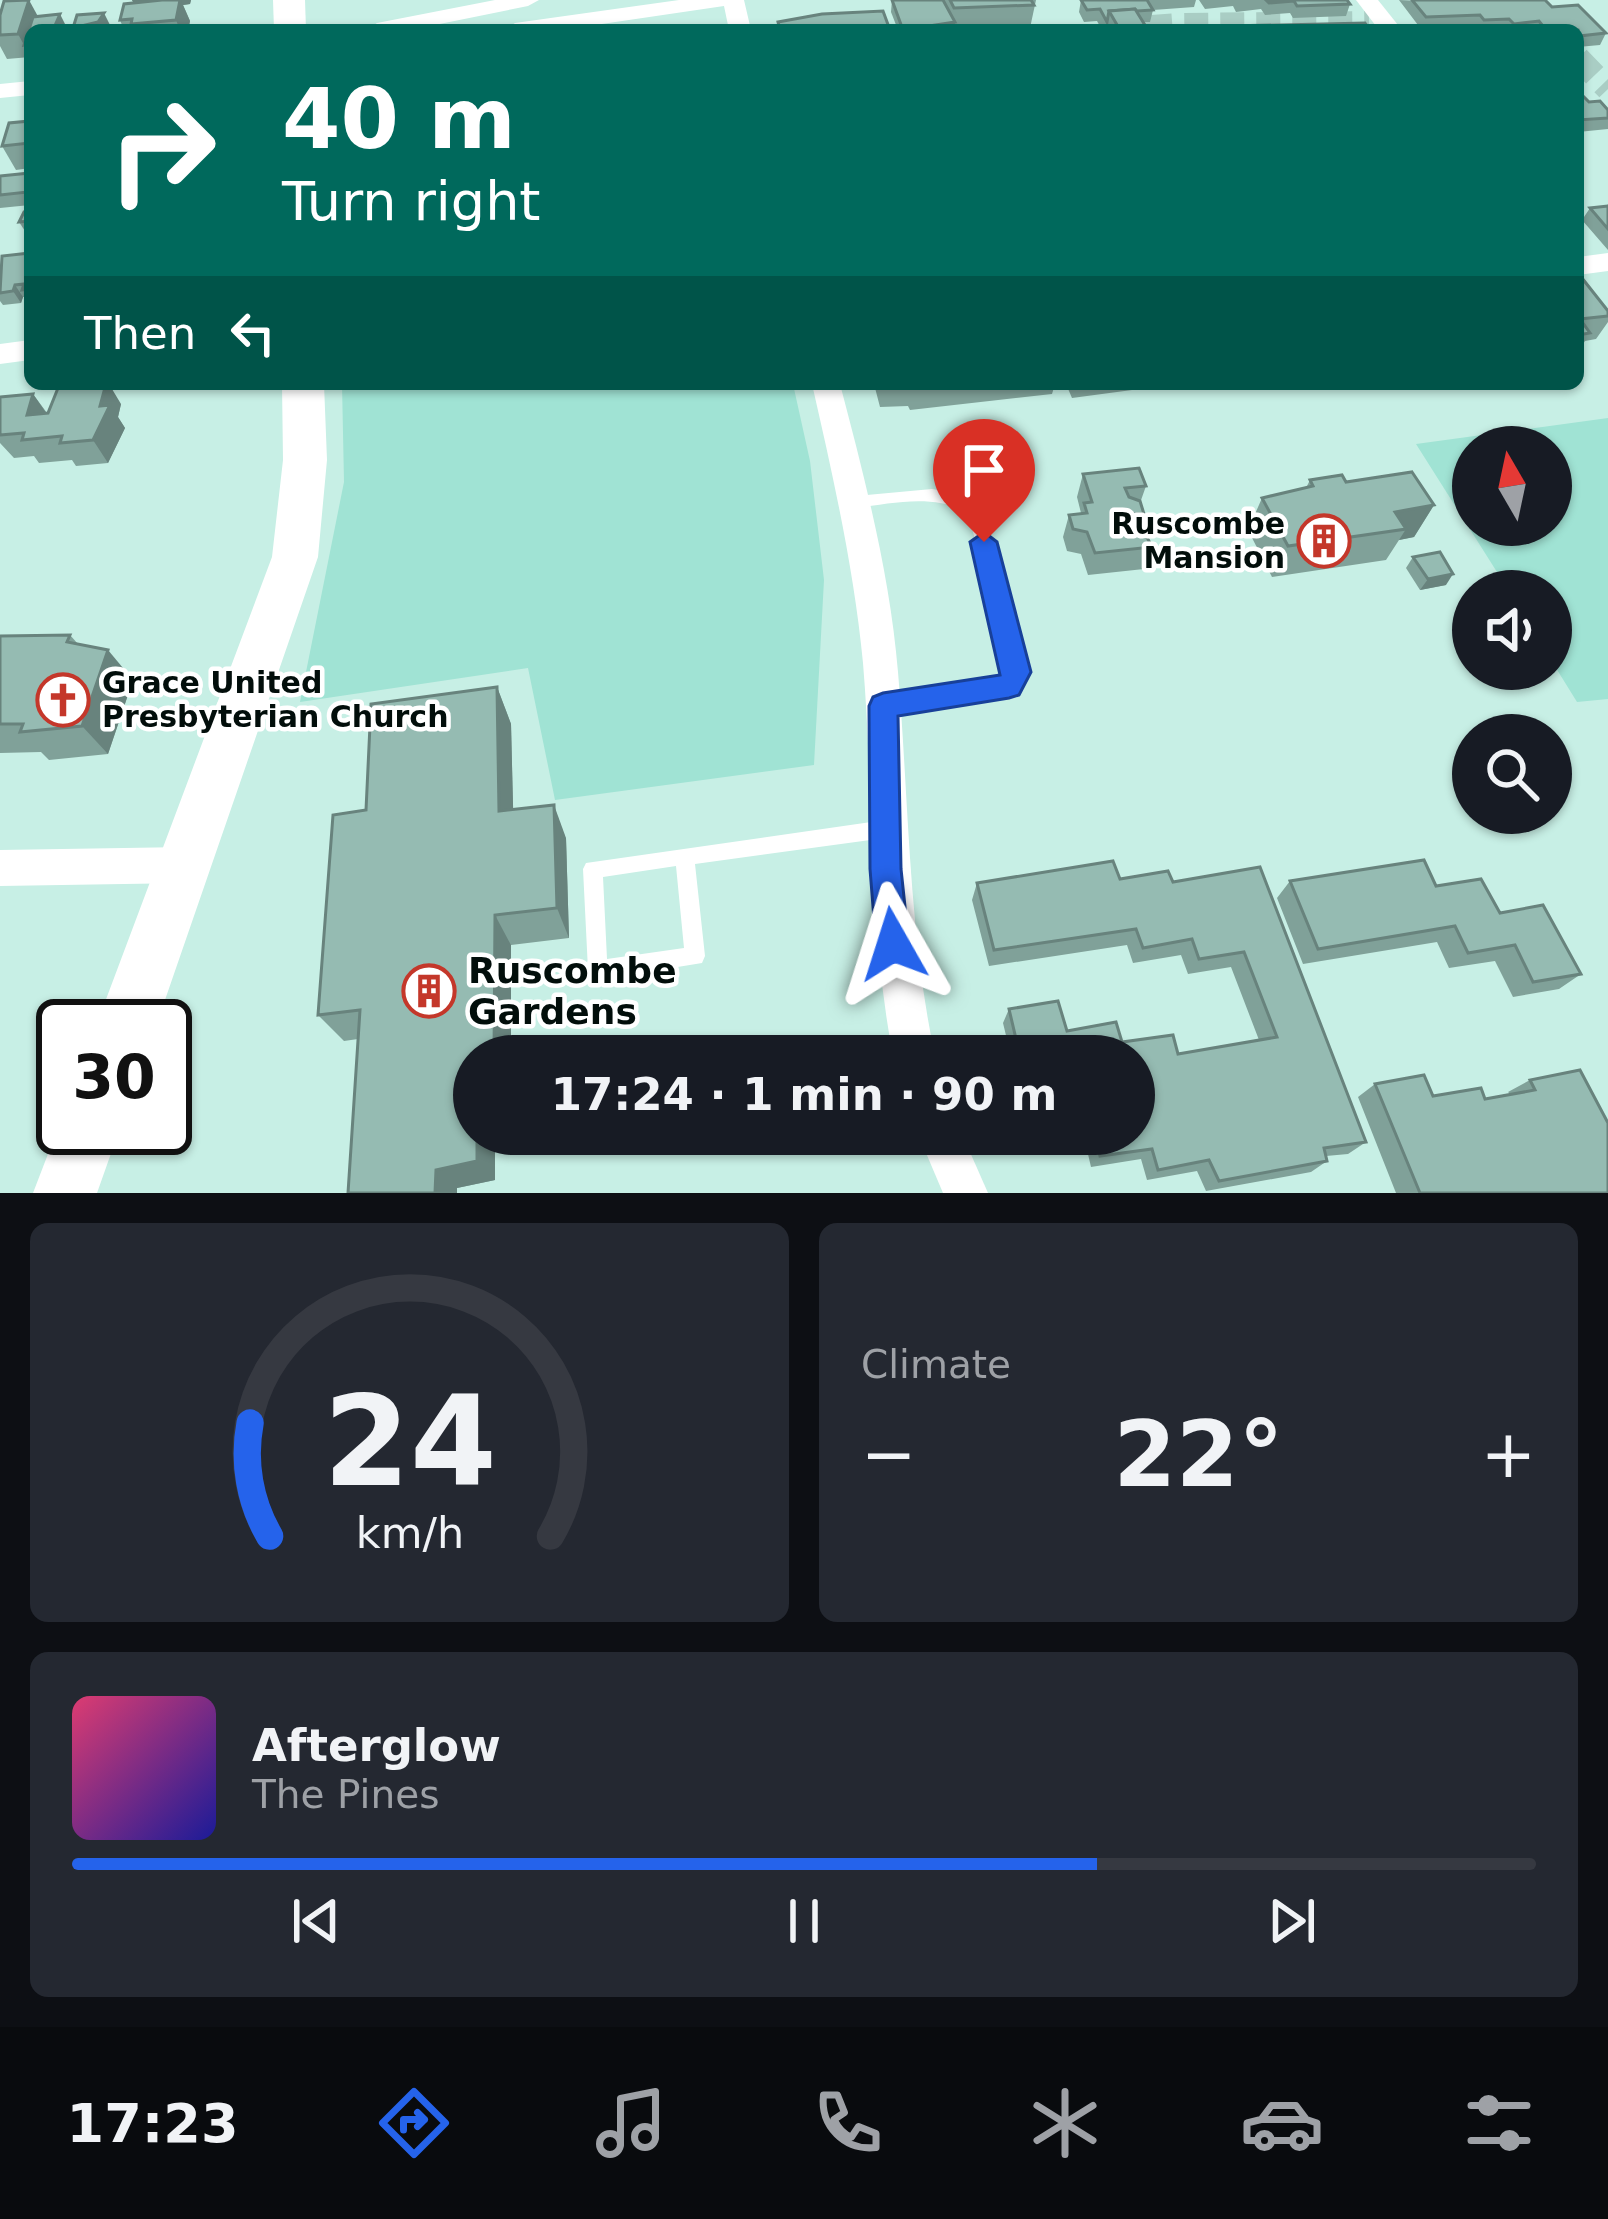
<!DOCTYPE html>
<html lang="en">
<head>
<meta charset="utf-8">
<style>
	:root { --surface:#171b24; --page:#242831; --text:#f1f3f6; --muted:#9ea1a6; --line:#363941; --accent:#2563eb }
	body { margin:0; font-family:"DejaVu Sans",sans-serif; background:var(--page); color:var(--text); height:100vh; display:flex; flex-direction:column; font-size:45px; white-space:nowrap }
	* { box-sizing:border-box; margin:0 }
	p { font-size:39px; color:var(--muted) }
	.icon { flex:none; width:66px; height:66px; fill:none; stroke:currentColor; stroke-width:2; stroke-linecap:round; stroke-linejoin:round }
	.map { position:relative; height:1193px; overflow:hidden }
	.sheet { display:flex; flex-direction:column; gap:30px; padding:30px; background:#0d0f14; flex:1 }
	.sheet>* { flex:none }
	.banner { position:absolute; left:24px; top:24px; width:1560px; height:366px; border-radius:18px; box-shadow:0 3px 9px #0004; background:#00695c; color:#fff; overflow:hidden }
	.needle { width:78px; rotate:351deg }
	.controls { position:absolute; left:1452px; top:426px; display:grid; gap:24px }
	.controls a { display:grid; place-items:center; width:120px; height:120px; border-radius:50%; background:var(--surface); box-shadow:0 3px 9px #0004; font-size:60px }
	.speed { position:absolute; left:36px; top:999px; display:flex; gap:24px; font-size:60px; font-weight:700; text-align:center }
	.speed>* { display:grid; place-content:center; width:156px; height:156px; border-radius:50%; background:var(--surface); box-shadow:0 3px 9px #0004; line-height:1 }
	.speed .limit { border:6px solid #111; border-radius:18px; background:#fff; color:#111 }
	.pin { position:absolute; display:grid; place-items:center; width:102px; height:102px; color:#fff; margin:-123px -51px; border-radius:50% 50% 50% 0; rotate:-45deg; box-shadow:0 0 12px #0007 }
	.pin .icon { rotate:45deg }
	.me { position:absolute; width:132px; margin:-66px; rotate:354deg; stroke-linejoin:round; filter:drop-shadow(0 0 9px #0008) }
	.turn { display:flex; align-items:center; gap:42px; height:252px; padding:0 60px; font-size:54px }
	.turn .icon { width:156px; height:156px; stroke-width:2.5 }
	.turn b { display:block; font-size:84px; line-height:102px }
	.then { display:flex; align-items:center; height:114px; padding:0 60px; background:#0003; gap:24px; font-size:45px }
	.big { font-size:90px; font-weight:800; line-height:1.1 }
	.sheet .widget { flex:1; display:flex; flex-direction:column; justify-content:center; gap:18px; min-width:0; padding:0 42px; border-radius:18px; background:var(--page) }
	.sheet .dial { align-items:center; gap:0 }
	.dial svg { height:312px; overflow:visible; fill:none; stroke:var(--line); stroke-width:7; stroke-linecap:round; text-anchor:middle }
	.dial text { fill:var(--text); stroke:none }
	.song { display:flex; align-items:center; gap:36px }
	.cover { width:144px; height:144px; border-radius:18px; background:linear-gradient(135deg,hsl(340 70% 55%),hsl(240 70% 35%)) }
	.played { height:12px; border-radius:6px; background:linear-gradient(90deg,var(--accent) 70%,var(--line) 70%) }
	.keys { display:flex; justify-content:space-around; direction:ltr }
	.heat { display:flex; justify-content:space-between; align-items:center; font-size:66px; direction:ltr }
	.sheet .tiles { flex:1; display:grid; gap:30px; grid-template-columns:1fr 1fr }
	.widget:last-child { grid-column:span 2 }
	.trip { position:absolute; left:453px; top:1035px; width:702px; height:120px; border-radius:60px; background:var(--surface); box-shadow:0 3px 9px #0004; font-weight:800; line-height:120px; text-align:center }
	.dock { display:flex; height:192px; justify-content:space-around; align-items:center; background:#090b0e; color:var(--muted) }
	.dock .icon { width:84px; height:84px }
	.dock .on { color:var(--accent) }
	.dock b { font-size:54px; color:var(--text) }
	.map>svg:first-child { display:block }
	.green { fill:#a0e3d4; fill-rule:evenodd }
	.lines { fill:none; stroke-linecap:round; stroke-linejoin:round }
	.street-tunnel { stroke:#a9cdc4; stroke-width:24; stroke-dasharray:24 12; stroke-linecap:butt }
	.lane { fill:#fff; fill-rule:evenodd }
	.street { fill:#fff; fill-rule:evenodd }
	.secondary { fill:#fff; fill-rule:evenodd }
	.wall { fill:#80a199 }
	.shaded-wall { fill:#68837d }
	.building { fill:#95bbb2; stroke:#68837d; stroke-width:3 }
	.route { fill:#2563eb; stroke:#184099; stroke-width:3 }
	.labels { text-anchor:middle; stroke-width:9; stroke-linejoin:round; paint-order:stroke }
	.poi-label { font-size:30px; font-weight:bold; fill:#020e0b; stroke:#fff; text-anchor:end }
	.near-poi-label { font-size:36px; font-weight:bold; fill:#020e0b; stroke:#fff; text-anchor:start }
</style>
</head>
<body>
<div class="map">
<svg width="1608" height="1193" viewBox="0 0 1608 1193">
	<rect width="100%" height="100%" fill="#c7efe5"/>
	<g class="green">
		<path d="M342,384h451l17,77 14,119 -10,185 -259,35 -27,-132 -228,34 44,-220z"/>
		<path d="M1608,418v281l-31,3 -26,-42v-69h-42l-93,-147zM1473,447h78v78h-78z"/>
	</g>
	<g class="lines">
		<g class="street-tunnel">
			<path d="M1154,30l-2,-3 27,-2 190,-2"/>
			<path d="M1578,58l30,31"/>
		</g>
		<g class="lane">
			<path d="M932,489c17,3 39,6 51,19l43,164 -11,19 -6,2 -126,21 -6,-3 -3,-5 3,-5 6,-3 121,-19 4,-8 -40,-159c-36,-18 -74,-9 -112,-4l-8,-6 8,-6z"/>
			<path d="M885,820l7,3 2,6 -2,6 -7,3 -190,26 10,92 -3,7 -104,17 -7,-3 -3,-7 -5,-101 3,-6zM676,866l8,82 -77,11 -4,-82z"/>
		</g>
		<g class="street">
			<path d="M495,0h44l-11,6 -118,24h-44l11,-7z"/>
			<path d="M679,0h65l7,30h-22l-5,-24 -163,24h-57l11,-7z"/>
			<path d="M1356,0h22l24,30h-23z"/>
			<path d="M30,81v14l-30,3v-14z"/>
			<path d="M1608,253v18l-30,4v-18z"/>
			<path d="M30,340v20l-30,4v-20z"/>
			<path d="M812,384h28c25,95 50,191 58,288 11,129 10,257 37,384h-42c-25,-131 -19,-261 -30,-393 -9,-94 -30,-187 -51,-279z"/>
			<path d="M186,847l13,5 6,13 -6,13 -13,5 -186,3v-36z"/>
			<path d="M918,1134h44l26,59h-45z"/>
		</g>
		<g class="secondary">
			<path d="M273,0h32l1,30h-32z"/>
			<path d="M282,384h42l3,76 -9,97 -162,469h-60l176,-469 11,-97z"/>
			<path d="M63,1115v13h57l-23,65h-64z"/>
		</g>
	</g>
	<g class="wall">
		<path d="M132,0h59l-1,4 -7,1 7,16 -2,9h-64l-4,-10 14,-17z"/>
		<path d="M892,0h144l-6,28 -50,2h-82l-7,-18z"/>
		<path d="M1081,0h115l-2,7 -41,3 -3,12h-7l5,8h-46l-5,-9 -13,1 -5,-10z"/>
		<path d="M1199,0h148l3,4 -4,12 -53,2 -3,-5 -25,2 -4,-6 -25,3 -3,-6 -28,3z"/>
		<path d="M1399,0l153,7 54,26 -6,12 -22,2v-17h-101l-3,-3 -53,2z"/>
		<path d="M0,15l38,1 28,10 -2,4h-34v27l-23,2 -7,-13z"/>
		<path d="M1578,91l11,11 19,8v19l-30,3z"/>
		<path d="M30,121v47l-14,2 -14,-24z"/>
		<path d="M30,173v32l-30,3v-32z"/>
		<path d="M1608,204v46l-26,-30 8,-12 17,-2z"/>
		<path d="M30,212v22h-3l-8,-12z"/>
		<path d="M30,253v49l-4,-5h-3l-2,6 -18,2 -3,-4v-33z"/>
		<path d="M1578,273l30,38v11l-12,17 -11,2 -7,10z"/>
		<path d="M874,384h181l-3,10 -142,16 -2,-4 -28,1z"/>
		<path d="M1066,384h111l-105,14z"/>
		<path d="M33,394l14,19 74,-9 -3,13 7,11 -17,35 -32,3 -4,-6 -33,3 -5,-7 -20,2 -14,-15v-46z"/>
		<path d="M1083,474l63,12 -6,17 4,11 -4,11 12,22 -8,22 -56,6 -7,-21 -14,-3 -4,-14 6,-22 12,-2 -4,-16z"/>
		<path d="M1310,480l36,2 88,23 -20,32 -15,3 -13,20 -114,17 -24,-47 14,-32 44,-10z"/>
		<path d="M1413,557l33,28 -26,5 -14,-22z"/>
		<path d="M70,635l8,9 55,36 -25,74 -59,6 -8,-8 -41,1v-117z"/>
		<path d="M497,687l14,37 2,85 53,29 3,100 -58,7 -37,189h37v18l-16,-1v29l-38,8 -99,-149 -14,2 -26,-26 48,-205z"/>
		<path d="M1260,867l106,275 -18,12 -22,2 1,5 -16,11 -105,19 -9,-20 -50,9 -6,-21 -50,8 -7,-30 -51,7 -3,-10h104v-78h-123l-8,-33 6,-14 58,22 111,23 81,-14 -28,-73 -43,7 -7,-19 -48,8 -6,-18 -138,21 -17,-66 5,-17 143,-4 53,3z"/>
		<path d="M1290,881l210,32 81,61 -22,15 -46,8 -18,-36 -46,7 -12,-26 -134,22 -26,-66z"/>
		<path d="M1530,1080l78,113h-212l-38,-96 17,-13 58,12 52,3 25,-5 -2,-2z"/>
	</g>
	<g class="shaded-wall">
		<path d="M29,0l12,22 -17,23 -6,-11z"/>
		<path d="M132,0h59l-1,4 -7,1 7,16 -2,9h-8l-4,-10 -38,-8z"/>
		<path d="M104,13l6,12 -4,5h-32l-1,-2z"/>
		<path d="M60,14l6,12 -2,4h-11z"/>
		<path d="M955,22l-1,8h-51z"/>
		<path d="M15,285l8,12 -2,6 -8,-12z"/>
		<path d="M106,384h3l12,20 -3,13 7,11 -17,35 -15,-23z"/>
		<path d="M33,394l16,23 -22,-2z"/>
		<path d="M1434,505l-20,32 -15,3 7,-11 -11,-17z"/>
		<path d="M1453,574l-7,11 -26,5 8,-11z"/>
		<path d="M108,650l25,30 -25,74 -26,-28z"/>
		<path d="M497,687l14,37 3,120 -15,-33z"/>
		<path d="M554,805l12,33 3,100 -12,-30z"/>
		<path d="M495,915l16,30v111h-17z"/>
		<path d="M477,1134h3l15,17v29l-38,8v5h-22l1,-23z"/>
		<path d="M496,1134h15v18z"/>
	</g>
	<g class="building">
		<path d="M29,0l-11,34 -18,1v-20l4,-14z"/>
		<path d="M162,0h18l-4,20 -45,4 1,-5 -12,1 4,-16z"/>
		<path d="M892,0h51l12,22 -52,8z"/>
		<path d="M950,0h81l3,5 -80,3z"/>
		<path d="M1081,0h66l6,10 -16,1 -2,-2 -26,2 -2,11 -7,-13 -13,1z"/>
		<path d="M1266,0h81l3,4 -53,2 -3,-5 -25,2z"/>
		<path d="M1412,0h133l7,7 26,-2 28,28 -27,3 -1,-6h-4l-3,-3 -25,3 -7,-9 -25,3 -5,-5 -25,1 -4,-5 -54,2z"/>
		<path d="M1135,9l13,21h-28l-11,-19z"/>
		<path d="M883,11l7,19h-110l-2,-8 44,-8z"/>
		<path d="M104,13l-6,9 -25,6 4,-13z"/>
		<path d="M60,14l-7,16h-23v14l-6,1 9,-28z"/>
		<path d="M1365,23l5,7h-136l-3,-4z"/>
		<path d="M1578,91l11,11 11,-1 8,9v8l-30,2z"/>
		<path d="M30,121v22l-28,3 7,-23z"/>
		<path d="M30,173l-2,19 -28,3v-19z"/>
		<path d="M1608,206v23l-18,-21z"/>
		<path d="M24,212h6v9l-11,1z"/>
		<path d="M30,253v36l-8,1 2,-6 -9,1 -2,6 -13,2 2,-37z"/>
		<path d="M1578,273l30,38v5l-28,3 10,14 -12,2z"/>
		<path d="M84,384h22l-6,22 10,-1 -17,35 -33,3 2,-7 -40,4 2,-7 -24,2v-38l33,-3 -6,21 21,-2 10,-25z"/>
		<path d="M911,384h30l-29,3z"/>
		<path d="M1139,468l7,18 -21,2 4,9 11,4 4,13h-9l17,33 -57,6 -8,-21 -14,-3 -4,-14 18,-2 -3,-10 8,-1 -9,-28z"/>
		<path d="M1412,472l22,33 -39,7 11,17 -118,17 -26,-48 51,-12 -3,-6 32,-5 4,7z"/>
		<path d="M1440,552l13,22 -25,5 -15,-22z"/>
		<path d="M70,635l-3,7 41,8 -26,76 -62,6 3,-8h-23v-88z"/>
		<path d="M497,687l2,124 55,-6 3,103 -62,7 -1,141h-20v78h3v27l-41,9 -1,23h-87l12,-183 -42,5 15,-200 33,-5 5,-106z"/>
		<path d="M1424,860l12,26 45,-7 19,34 43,-8 38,69 -48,8 -18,-37 -47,8 -13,-27 -137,23 -28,-68z"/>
		<path d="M1113,861l7,18 48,-8 5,11 87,-15 106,275 -42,6 3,13 -108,20 -10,-21 -51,10 -6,-21 -52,7 -5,-22h39v-78h-114l-11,-47 49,-8 9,30 49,-9 6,20 51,-7 5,19 99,-17 -33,-85 -45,7 -7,-20 -49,9 -7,-19 -142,21 -17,-67z"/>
		<path d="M1580,1070l28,53v70h-188l-45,-109 49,-9 9,21 48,-8 4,11 50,-9 -5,-10z"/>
	</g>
	<path class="route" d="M984,532l13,10 34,130 -12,23 -10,3 -111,18 3,153 8,75 -5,11 -11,4 -12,-4 -5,-11 -6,-75 -1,-163 4,-9 10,-4 117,-18 -30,-133z"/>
	<defs>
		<g id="building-ring" transform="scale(2.7)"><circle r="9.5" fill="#fff" stroke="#c4372a" stroke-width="1.5"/><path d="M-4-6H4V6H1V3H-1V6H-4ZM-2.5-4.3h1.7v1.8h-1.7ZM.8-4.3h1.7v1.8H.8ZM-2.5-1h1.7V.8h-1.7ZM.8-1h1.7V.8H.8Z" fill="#c4372a"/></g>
		<g id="church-ring" transform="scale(2.7)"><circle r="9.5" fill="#fff" stroke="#c4372a" stroke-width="1.5"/><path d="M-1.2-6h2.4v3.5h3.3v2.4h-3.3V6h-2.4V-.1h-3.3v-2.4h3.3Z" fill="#c4372a"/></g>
	</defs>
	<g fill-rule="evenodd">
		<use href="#building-ring" x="1324" y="541"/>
		<use href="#church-ring" x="63" y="700"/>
		<use href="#building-ring" x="429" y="991"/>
	</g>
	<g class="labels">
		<g class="poi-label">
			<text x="1285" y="534">Ruscombe<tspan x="1285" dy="34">Mansion</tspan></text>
			<text x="102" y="693" text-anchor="start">Grace United<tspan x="102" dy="34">Presbyterian Church</tspan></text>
		</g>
		<g class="near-poi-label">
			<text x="468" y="983">Ruscombe<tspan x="468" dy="41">Gardens</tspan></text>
		</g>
	</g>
</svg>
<div class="controls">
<a><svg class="needle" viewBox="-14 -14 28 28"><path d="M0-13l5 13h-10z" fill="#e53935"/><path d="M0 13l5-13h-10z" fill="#9ea1a6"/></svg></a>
<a><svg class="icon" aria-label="sound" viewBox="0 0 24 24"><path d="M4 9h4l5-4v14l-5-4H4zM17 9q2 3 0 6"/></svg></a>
<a><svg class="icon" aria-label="search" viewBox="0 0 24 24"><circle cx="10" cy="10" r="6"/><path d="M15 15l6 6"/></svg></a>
</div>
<div class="speed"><div class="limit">30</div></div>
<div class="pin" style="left:984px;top:542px;background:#d93025"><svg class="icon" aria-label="arrive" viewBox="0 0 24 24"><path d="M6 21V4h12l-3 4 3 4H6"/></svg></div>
<svg class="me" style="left:893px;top:944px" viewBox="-20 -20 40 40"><path d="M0-17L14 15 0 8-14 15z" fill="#2563eb" stroke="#fff" stroke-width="4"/></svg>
<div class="trip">17:24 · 1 min · 90 m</div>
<div class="banner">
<div class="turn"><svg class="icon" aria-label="right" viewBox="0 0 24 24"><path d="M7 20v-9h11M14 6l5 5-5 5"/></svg><div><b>40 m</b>Turn right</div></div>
<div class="then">Then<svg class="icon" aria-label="left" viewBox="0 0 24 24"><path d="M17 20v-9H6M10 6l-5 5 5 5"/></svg></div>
</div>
</div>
<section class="sheet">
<div class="tiles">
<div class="widget dial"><svg viewBox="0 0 100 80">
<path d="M14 69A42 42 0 1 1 86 69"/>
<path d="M14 69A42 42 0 0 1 9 40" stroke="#2563eb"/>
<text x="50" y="56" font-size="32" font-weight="700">24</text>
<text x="50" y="72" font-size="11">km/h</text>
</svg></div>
<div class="widget"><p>Climate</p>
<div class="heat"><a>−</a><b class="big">22°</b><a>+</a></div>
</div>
<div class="widget">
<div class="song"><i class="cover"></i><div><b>Afterglow</b><p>The Pines</p></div></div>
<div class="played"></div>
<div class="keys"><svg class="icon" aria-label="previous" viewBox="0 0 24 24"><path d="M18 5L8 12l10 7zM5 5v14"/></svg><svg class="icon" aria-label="pause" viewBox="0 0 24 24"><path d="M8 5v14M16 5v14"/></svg><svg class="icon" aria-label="next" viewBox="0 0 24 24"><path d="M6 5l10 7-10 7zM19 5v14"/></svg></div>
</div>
</div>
</section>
<nav class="dock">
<b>17:23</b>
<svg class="icon on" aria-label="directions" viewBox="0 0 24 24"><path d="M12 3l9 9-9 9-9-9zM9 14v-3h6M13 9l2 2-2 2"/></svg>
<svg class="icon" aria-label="music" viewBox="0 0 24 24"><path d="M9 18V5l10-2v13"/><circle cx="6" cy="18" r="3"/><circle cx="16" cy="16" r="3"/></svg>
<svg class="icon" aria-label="phone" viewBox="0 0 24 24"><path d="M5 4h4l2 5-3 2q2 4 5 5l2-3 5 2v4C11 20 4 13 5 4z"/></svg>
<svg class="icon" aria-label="climate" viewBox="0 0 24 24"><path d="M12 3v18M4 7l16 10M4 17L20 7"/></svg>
<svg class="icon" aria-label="car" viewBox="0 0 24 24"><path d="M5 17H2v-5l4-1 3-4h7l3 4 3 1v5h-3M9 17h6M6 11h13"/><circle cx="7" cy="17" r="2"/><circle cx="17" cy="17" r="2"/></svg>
<svg class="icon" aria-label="filters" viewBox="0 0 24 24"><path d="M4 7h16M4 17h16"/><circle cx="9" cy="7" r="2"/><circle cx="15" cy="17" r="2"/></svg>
</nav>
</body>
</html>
